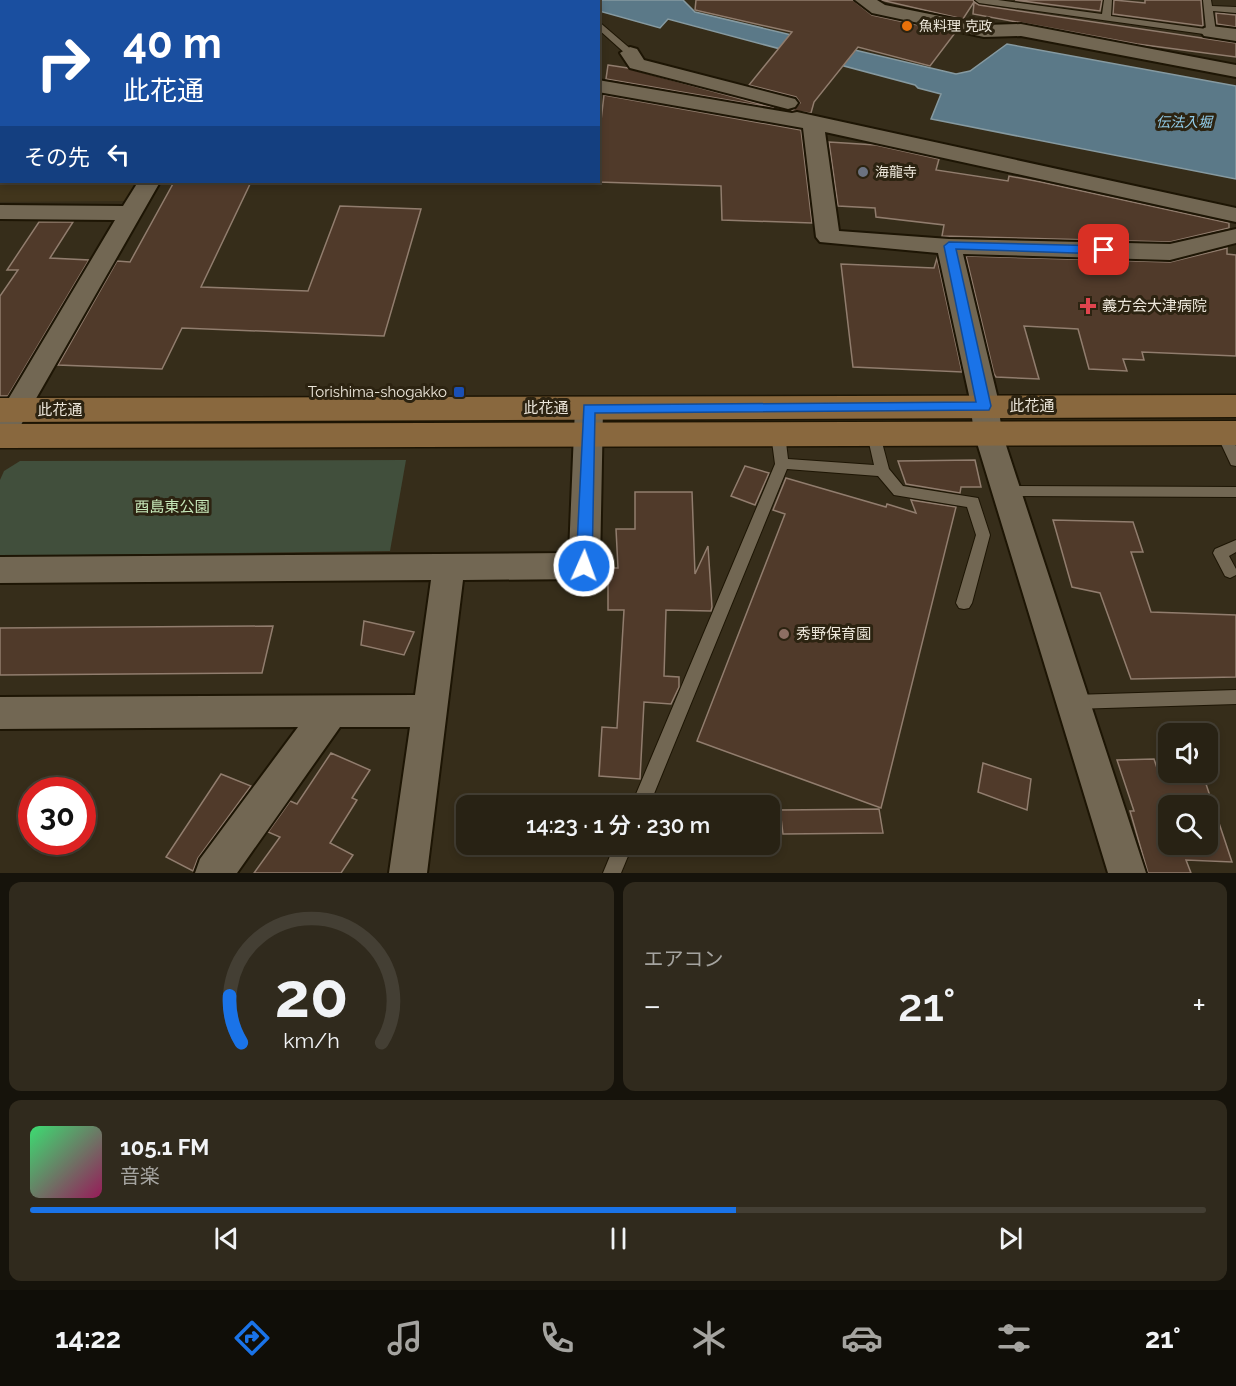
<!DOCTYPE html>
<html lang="ja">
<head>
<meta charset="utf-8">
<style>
	:root { --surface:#282214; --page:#302a1d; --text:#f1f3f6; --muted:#a5a4a0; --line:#443f34; --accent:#1a73e8 }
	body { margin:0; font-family:Raleway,"Noto Sans JP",sans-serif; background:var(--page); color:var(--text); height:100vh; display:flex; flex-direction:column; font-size:22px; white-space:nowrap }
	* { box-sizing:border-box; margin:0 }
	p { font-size:20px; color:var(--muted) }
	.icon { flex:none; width:33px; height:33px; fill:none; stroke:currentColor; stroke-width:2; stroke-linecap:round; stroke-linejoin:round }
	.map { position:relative; height:873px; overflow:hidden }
	.panel { display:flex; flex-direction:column; gap:9px; padding:9px; background:#16130b; flex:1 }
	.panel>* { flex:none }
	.hud { position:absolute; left:0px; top:0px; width:600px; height:183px; box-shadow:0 3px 9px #0003,0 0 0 2px var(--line); background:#1a4fa0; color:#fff; overflow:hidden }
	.buttons { position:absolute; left:1158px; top:723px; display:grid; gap:12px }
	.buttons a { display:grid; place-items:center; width:60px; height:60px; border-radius:12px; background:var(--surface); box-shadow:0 3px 9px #0003,0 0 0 2px var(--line); font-size:30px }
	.speed { position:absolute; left:18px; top:777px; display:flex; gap:12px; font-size:30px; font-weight:700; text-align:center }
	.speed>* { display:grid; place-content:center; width:78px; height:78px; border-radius:50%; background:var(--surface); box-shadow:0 3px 9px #0003,0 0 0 2px var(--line); line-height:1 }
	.speed .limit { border:9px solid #d22; background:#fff; color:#111 }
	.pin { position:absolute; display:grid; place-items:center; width:51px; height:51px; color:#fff; margin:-26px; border-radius:12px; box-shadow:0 3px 9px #0006 }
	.me { position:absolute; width:66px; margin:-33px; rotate:2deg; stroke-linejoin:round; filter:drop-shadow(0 0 4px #0008) }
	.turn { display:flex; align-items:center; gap:21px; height:126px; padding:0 24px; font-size:27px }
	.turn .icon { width:78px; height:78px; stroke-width:2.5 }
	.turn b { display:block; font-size:42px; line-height:51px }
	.then { display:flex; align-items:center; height:57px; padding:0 24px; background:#0003; gap:12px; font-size:22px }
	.big { font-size:45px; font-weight:600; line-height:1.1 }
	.panel .tile { flex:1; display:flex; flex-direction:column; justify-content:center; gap:9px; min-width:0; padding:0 21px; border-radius:12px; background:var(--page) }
	.panel .dial { align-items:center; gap:0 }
	.dial svg { height:156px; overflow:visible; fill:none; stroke:var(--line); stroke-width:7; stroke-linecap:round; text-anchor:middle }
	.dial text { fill:var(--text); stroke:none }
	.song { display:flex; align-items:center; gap:18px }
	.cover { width:72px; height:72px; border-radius:9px; background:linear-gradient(135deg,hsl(140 70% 55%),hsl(330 70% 35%)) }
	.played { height:6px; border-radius:3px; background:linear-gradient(90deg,var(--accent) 60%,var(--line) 60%) }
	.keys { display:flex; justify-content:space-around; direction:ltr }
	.heat { display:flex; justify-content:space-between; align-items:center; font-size:33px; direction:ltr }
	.panel .tiles { flex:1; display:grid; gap:9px; grid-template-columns:1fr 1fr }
	.tile:last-child { grid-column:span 2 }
	.trip { position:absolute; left:456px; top:795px; width:324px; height:60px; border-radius:12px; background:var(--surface); box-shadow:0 3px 9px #0003,0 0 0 2px var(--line); font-weight:600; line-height:60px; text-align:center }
	.dock { display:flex; height:96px; justify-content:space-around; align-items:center; background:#100e08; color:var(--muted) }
	.dock .icon { width:42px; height:42px }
	.dock .selected { color:var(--accent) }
	.dock b { font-size:27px; color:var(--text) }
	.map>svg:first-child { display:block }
	.built { fill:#41351c }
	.green { fill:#414f3c }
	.water { fill:#5b7988; stroke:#869aa1; stroke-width:1.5 }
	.building { fill:#503a2a; stroke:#917d6e; stroke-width:1.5; fill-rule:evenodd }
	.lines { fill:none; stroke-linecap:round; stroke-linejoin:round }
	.lane-casing { stroke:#1d1504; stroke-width:2 }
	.street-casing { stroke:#1d1504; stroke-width:4 }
	.secondary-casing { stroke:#1d1504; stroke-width:3 }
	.lane { fill:#726753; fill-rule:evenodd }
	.street { fill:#726753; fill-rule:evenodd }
	.secondary { fill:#89683e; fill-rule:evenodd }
	.route { fill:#1a73e8; stroke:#114b97; stroke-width:1.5 }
	.food-dot { fill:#e8710a; stroke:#2c2311; stroke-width:2 }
	.worship-dot { fill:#6b7280; stroke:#2c2311; stroke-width:2 }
	.health-dot { fill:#e0444e; stroke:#2c2311; stroke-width:2 }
	.transit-dot { fill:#1a4fb4; stroke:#2c2311; stroke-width:2 }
	.education-dot { fill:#8d6e63; stroke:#2c2311; stroke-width:2 }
	.labels { text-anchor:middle; stroke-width:6; stroke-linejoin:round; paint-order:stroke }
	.far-poi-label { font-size:14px; fill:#ece6da; stroke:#2c2311; text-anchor:start }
	.far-water-label { font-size:14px; font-style:italic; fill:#91cae7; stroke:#2c2311 }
	.poi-label { font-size:15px; fill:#ece6da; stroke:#2c2311; text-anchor:start }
	.street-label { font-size:15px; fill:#ece6da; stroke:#2c2311 }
	.park-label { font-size:15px; fill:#c6e7b9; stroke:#2c2311 }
</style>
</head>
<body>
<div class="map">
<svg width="1236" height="873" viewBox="0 0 1236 873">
	<rect width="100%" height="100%" fill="#362d1a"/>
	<path class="built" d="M0,17l2,165h135l-12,19 -125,1z"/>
	<path class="green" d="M406,460l-16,91 -390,5v-76l4,-9 16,-10z"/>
	<path class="water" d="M559,0h124l12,12 261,62 14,-3 37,-27 229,42v93l-305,-60 10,-25 -23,-6 -3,-3 -247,-66 -8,9 -61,-17 -1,-9z"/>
	<g class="building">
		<path d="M696,0h157l19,15 83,18 -25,33 -72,-19 -44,55 -3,11 -19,-2 8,-8 -4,-6 -47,-12 43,-53 -97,-22z"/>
		<path d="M881,0h92l1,2 -11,17z"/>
		<path d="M1015,0h87l-2,11z"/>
		<path d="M1114,0l31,3v-3h56l2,26 -90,-12z"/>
		<path d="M974,2l5,3 257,38v14l-99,-13 -164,-30z"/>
		<path d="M1216,13l20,2v12l-19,-3z"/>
		<path d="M608,65l20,3 146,40 -168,-29z"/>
		<path d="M604,95l197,35 11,93 -90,-3 -1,-34 -123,-4v-36z"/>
		<path d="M829,142l47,3 63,14 -3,11 72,11 1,-5 32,6 188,41v5l-59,14 -228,-6 2,-11 -68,-8 -1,-9 -37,-2z"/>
		<path d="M174,182h77l-50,105 107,4 32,-85 81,3 -37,127 -202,-8 -20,41 -104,-4 59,-104 13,1z"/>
		<path d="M39,222h34l-23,36 39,2 -81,136h-8v-100l18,-26h-11z"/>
		<path d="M1227,248v6l9,1v101l-94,-4 2,8 -21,-1 4,12 -38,-2 -11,-40 -54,-3 15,53 -43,-2 -2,-3 -28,-118 204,6z"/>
		<path d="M937,258l25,114 -109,-5 -12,-103 93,4z"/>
		<path d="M975,460l6,27h-20l-1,6 -54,-9 -8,-23z"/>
		<path d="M745,466l24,7 -14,32 -24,-9z"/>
		<path d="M786,478l100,29 1,-3 29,9 -5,-13 45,7 -75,301 -184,-67 88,-227 -12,-4z"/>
		<path d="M635,492h57l3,82 13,-28 4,61 -1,4 -45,-1 -2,66 15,1v10l-8,17 -27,-2 -4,77 -41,-3 3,-49 15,1 7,-118h-16v-42h10l-2,-39h19z"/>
		<path d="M1053,520l80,2 10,30h-12l20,60 85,3v62l-105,2 -31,-86 -28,-6z"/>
		<path d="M364,621l50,11 -10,23 -43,-10z"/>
		<path d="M273,626l-11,47 -262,2v-47z"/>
		<path d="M331,753l39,17 -18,28 5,2 -27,43 23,12 -12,18h-87l26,-36 -12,-5 22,-31 7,3z"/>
		<path d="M1154,759l4,12 44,1 30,90 -46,-2 5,13h-43l-18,-62h4l-17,-51zM1168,806h40v38h-40z"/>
		<path d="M983,763l48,16 -4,31 -49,-18z"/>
		<path d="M221,774l30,12 -53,72 -5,13 -27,-14z"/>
		<path d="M879,809l4,24 -100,1 -3,-24z"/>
	</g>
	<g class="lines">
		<g class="lane-casing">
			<g id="lane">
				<path d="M482,0h14l1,2h-14z"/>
				<path d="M975,0h23l104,14 2,-14h8l-1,16 95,13 -3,-29h8l1,6 24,1v6l-23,-2 3,21 -5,3 -232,-32z"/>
				<path d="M598,21l35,30v4h-6l-29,-26z"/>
				<path d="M1223,428l5,2 8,16v20l-5,-1 -15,-32z"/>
				<path d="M778,429l7,5 3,25 86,6 -7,-31 7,-5 5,2 10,38 14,17 75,12 12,37 -18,68 -3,5 -5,1 -5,-1 -3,-5 20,-68 -9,-28 -73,-12 -16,-19 -91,-7 -138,337h-18l144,-342 -4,-30z"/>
				<path d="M1006,486l230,1v10l-230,-1 -5,-1 -2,-4 2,-4z"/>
				<path d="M1236,540v12l-7,4 7,13v6l-6,3 -5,-2 -12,-23 2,-4z"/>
				<path d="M1236,690v14l-163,5 -6,-2 -2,-5 2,-5 6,-2z"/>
				<path d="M615,844h18l-12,29h-18z"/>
			</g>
		</g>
		<g class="street-casing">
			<g id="street">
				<path d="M855,0h22l8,5 99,20 37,-1 215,41v12l-215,-41 -37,1 -112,-24z"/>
				<path d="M1211,26l25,3v12l-32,-5 -3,-4 3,-4z"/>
				<path d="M630,47l7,2 7,11 151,39 3,4 -3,4 -7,2 -158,-41 -10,-15z"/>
				<path d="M598,80l194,33 5,-1 439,96v14l-411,-90 14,99 110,8 221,5 66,-15v14l-66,17 -207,-6 34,141 5,38 144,440h-38l-134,-440 -5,-38 -31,-142 -118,-11 -4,-5 -13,-109 -205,-36z"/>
				<path d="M138,182h22l-150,262 -10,3v-34l115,-193 -115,-1v-14l123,1z"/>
				<path d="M589,398l10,3 4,7 -3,158 -5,9 -11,4 -121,1 -36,293h-38l21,-146h-70l-103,146h-42l5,-14 98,-132 -298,2v-32l415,-2 16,-115 -431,3v-26l569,-4 6,-145 4,-7z"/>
			</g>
		</g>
		<g class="secondary-casing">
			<g id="secondary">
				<path d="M1236,395v22l-1236,5v-24z"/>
				<path d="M1236,421v24l-1236,3v-24z"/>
			</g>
		</g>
		<use href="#lane" class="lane"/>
		<use href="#street" class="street"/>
		<use href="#secondary" class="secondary"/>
	</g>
	<path class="route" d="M949,242l155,4 6,4 -6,4 -148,-5 35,157 -2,4 -394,3 -3,153 -8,7 -5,-2 -3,-5 8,-161 392,-3 -32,-156z"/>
	<circle class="food-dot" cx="907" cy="26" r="6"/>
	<circle class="worship-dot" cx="863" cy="172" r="6"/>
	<path class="health-dot" d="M1085 297h6v6h6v6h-6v6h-6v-6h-6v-6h6z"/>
	<rect class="transit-dot" x="453" y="386" width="12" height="12" rx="3"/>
	<circle class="education-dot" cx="784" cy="634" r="6"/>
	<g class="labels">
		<g class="far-poi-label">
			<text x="919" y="31">魚料理 克政</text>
			<text x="875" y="177">海龍寺</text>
		</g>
		<g class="far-water-label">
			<text x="1184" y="127">伝法入堀</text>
		</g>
		<g class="poi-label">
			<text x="1102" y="311">義方会大津病院</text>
			<text x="447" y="397" text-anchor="end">Torishima-shogakko</text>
			<text x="796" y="639">秀野保育園</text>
		</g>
		<g class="street-label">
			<text x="1032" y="411">此花通</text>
			<text x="546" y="413">此花通</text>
			<text x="60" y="415">此花通</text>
		</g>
		<g class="park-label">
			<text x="172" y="512">酉島東公園</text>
		</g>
	</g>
</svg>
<div class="buttons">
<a><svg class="icon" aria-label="sound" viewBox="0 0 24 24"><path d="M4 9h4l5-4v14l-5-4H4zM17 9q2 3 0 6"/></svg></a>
<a><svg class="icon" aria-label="search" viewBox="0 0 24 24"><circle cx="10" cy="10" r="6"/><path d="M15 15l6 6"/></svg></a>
</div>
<div class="speed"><div class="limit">30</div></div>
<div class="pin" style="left:1104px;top:250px;background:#d93025"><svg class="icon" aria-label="arrive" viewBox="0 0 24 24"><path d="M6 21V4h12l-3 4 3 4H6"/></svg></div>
<svg class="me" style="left:584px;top:566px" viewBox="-20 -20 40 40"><circle r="17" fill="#1a73e8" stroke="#fff" stroke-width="3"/><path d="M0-11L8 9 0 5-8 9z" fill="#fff"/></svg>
<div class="trip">14:23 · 1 分 · 230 m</div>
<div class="hud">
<div class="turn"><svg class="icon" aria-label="right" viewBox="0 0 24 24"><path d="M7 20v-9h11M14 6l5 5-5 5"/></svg><div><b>40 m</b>此花通</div></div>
<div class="then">その先<svg class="icon" aria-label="left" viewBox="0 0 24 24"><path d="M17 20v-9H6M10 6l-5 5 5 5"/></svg></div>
</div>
</div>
<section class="panel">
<div class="tiles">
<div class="tile dial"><svg viewBox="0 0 100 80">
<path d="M14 69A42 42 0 1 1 86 69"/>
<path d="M14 69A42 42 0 0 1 8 45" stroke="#1a73e8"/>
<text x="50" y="56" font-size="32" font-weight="700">20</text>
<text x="50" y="72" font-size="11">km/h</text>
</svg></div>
<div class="tile"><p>エアコン</p>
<div class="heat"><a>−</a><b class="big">21°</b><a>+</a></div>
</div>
<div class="tile">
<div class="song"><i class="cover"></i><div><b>105.1 FM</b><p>音楽</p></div></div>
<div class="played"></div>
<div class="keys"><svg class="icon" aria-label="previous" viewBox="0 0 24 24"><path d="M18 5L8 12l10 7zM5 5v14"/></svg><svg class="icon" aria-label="pause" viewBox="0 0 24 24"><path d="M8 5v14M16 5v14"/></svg><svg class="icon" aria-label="next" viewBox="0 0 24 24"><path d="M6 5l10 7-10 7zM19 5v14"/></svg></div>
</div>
</div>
</section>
<nav class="dock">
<b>14:22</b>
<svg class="icon selected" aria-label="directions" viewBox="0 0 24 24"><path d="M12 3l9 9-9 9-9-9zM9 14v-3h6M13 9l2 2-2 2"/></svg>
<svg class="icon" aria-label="music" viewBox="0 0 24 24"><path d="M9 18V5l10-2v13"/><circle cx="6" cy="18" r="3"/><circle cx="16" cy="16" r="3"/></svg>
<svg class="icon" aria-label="phone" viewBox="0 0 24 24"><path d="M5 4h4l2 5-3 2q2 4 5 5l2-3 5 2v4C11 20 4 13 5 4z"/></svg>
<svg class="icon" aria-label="climate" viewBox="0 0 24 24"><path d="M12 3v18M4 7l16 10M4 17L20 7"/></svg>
<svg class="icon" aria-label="car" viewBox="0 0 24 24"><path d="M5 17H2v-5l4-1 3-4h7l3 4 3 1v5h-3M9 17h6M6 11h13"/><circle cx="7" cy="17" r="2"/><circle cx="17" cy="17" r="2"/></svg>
<svg class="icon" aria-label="filters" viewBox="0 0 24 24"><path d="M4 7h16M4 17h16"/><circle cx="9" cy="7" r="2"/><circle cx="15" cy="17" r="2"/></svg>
<b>21°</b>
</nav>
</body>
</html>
